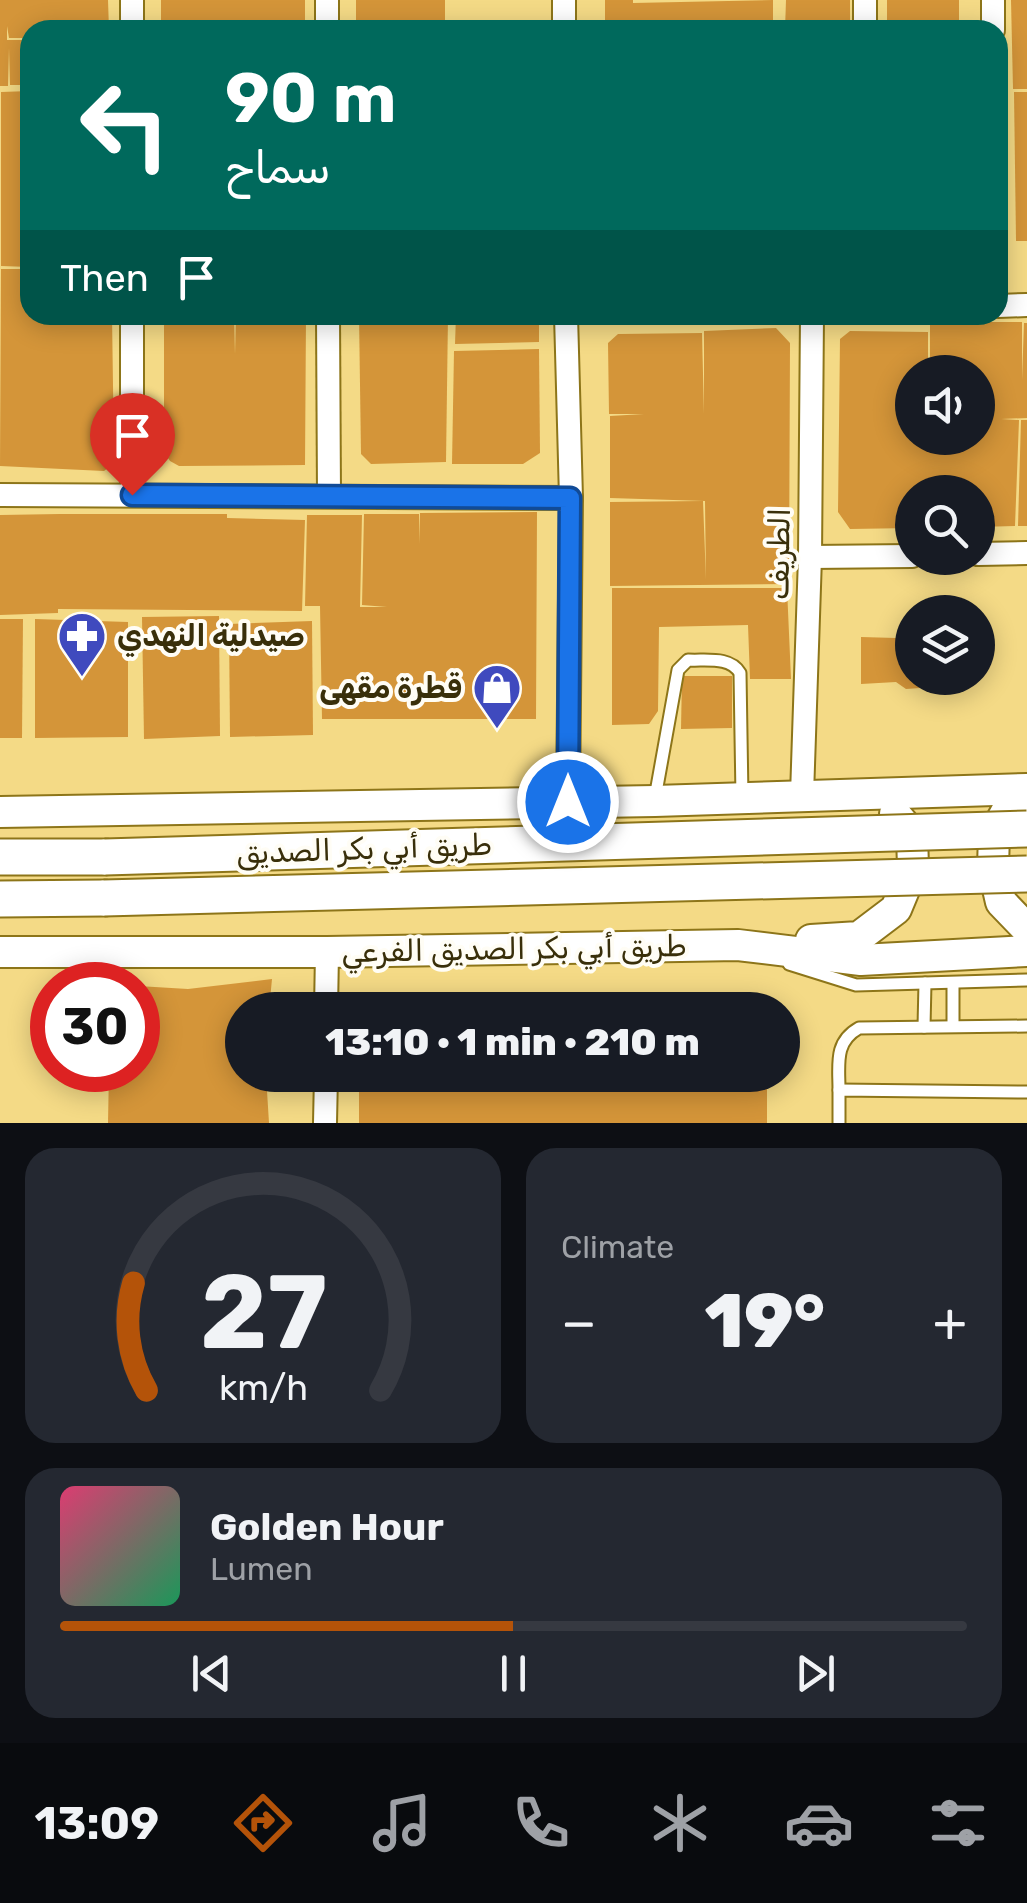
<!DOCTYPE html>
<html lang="en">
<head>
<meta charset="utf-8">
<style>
	:root { --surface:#171b24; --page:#242831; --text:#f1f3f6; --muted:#9ea1a6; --line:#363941; --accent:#b45309 }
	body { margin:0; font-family:Rubik,"Noto Sans Arabic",sans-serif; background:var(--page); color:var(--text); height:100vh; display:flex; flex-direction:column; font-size:38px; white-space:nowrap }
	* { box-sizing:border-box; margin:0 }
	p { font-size:32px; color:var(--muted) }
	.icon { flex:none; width:55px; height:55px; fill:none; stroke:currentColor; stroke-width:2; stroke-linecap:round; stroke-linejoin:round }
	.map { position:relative; height:1123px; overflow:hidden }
	.drawer { display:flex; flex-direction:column; gap:25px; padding:25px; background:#0d0f14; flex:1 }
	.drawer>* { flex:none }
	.guide { position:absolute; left:20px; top:20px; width:988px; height:305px; border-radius:30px; box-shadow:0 5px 25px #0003; background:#00695c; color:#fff; overflow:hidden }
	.buttons { position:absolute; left:895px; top:355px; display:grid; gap:20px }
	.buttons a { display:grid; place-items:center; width:100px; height:100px; border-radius:50%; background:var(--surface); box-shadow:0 5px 25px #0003; font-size:50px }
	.speed { position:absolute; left:30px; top:962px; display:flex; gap:20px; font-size:50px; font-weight:700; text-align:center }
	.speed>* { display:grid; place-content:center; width:130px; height:130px; border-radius:50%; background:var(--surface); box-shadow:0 5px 25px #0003; line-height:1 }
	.speed .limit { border:15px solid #d22; background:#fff; color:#111 }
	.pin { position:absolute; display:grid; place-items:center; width:85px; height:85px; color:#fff; margin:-102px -42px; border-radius:50% 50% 50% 0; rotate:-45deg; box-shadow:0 0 10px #0007 }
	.pin .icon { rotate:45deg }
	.me { position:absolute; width:110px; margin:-55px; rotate:0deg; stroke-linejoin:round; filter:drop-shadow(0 0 8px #0008) }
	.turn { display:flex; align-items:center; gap:35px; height:210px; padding:0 40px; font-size:45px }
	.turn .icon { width:130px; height:130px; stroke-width:2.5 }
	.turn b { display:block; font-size:70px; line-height:85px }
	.then { display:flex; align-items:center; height:95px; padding:0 40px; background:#0003; gap:20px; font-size:38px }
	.big { font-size:75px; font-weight:800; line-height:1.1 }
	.drawer .widget { flex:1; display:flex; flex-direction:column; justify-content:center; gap:15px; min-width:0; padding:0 35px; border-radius:30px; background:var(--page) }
	.drawer .dial { align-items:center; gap:0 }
	.dial svg { height:260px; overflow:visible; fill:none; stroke:var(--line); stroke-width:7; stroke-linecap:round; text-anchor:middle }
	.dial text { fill:var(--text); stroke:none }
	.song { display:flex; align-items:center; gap:30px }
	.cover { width:120px; height:120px; border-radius:15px; background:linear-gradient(135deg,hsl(340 70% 55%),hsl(150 70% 35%)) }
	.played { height:10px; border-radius:5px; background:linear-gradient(90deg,var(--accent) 50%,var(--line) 50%) }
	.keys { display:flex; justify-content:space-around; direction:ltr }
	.heat { display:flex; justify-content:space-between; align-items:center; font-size:55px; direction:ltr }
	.drawer .tiles { flex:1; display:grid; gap:25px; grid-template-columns:1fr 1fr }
	.widget:last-child { grid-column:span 2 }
	.trip { position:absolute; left:225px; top:992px; width:575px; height:100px; border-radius:50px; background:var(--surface); box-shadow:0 5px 25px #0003; font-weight:800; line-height:100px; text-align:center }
	.tab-bar { display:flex; height:160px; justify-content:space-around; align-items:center; background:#090b0e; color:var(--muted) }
	.tab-bar .icon { width:70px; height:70px }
	.tab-bar .active { color:var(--accent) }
	.tab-bar b { font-size:45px; color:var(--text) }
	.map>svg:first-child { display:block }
	.building { fill:#d49539 }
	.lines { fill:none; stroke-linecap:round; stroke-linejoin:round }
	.lane-casing { stroke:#8d7519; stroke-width:15 }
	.street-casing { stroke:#8d7519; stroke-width:26 }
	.secondary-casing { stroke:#8d7519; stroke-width:34 }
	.primary-casing { stroke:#8d7519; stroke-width:39 }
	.lane { stroke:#fff; stroke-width:11 }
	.street { stroke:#fff; stroke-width:22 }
	.secondary { stroke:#fff; stroke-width:30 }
	.primary { stroke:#fff; stroke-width:35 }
	.primary-bridge-casing { stroke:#8d7519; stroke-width:39; stroke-linecap:butt }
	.primary-bridge { stroke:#fff; stroke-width:35 }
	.route-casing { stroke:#114b97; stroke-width:25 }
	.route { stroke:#1a73e8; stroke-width:18 }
	.labels { text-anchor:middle; stroke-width:8; stroke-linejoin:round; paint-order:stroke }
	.street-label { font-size:30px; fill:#392f0a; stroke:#fffdf5 }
	.poi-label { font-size:30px; font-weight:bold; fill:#392f0a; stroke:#fffdf5; text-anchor:start }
</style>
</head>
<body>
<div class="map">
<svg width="1027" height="1123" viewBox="0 0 1027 1123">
	<rect width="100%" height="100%" fill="#f4da86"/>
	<g class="building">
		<path d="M0,0h108l1,30h-79v8h-21l-2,-12v14h23v45h-20l-1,-37 -1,38h-8z"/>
		<rect x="161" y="0" width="144" height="30"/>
		<rect x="356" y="0" width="89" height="30"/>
		<path d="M605,0h28v3l140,-3v30h-168z"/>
		<path d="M786,0h64v30h-65z"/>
		<rect x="887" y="0" width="72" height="22"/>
		<path d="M1011,0h16v89h-14z"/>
		<path d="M454,22h81l-1,8h-80z"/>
		<path d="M959,24v6h-72l1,-5z"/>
		<path d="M30,91v176l-29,-1v-174z"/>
		<path d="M1014,92h13v149h-11z"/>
		<path d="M1,269h29v46h82l2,141 -2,9 -8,6 -104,-5z"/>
		<path d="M164,315h70l1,39 1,-39h70l-1,150 -126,1 -9,-5 -6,-9z"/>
		<path d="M359,315h89l-2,147 -75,2 -10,-10z"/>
		<path d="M456,315h83v27l-84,2z"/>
		<path d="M930,322h92v58l2,-57h3v95l-26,1 18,1 -4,106 -37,1v-35h-66v36l-62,1 -12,-17 2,-173 10,-8 78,1v40h-16v66h66v-66h-48z"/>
		<path d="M776,328l14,15 -1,241 -179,2v-84l93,-1 3,79 -1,-79 -95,-3v-82l34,-2h-35l-1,-71 10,-9 84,-1 2,81v-83z"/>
		<path d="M539,349l1,104 -17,11h-71l2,-113z"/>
		<path d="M1021,420h6v106h-9z"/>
		<path d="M537,512l-1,207h-214l-2,-113h-15l2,-91h55l-2,92h27l-25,-2 2,-91h55v30l1,-31z"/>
		<path d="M60,514h167v4l78,2 -3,91 -244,-2v4l-58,2v-100z"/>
		<path d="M612,588h175l4,91h-41l-2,-54 -89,2 -1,84 -9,13 -37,1z"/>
		<path d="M219,616l1,120 -76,3 -2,-122z"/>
		<path d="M0,619h23l-1,119h-22z"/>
		<path d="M35,619l93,3v115l-93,1z"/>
		<path d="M907,619h5v59h58l-7,7 -57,4 -10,-7 -35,2v-47l35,1z"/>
		<path d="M312,621l1,114 -83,2 -1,-113z"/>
		<path d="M682,676h50v52l-51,1z"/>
		<path d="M272,979l-3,31h-27v65h24l3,48h-161l1,-53h29v-84l50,3z"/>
		<rect x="359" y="1075" width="408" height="48"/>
	</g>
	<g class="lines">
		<g class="lane-casing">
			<g id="lane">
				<path d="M655,798l23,-128 10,-10c18,1 42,-4 52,13l2,124"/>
				<path d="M789,964l67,21 171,-5"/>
				<path d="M953,1026v-43"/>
				<path d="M924,1027l1,-44"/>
				<path d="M839,1090c0,-26 -5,-48 20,-62l168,-2"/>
				<path d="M839,1123v-33l188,2"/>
			</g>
		</g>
		<g class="street-casing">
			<g id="street">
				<path d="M327,0v30"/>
				<path d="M564,0v30"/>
				<path d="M865,0v30"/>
				<path d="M132,30v-30"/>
				<path d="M993,30v-30"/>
				<path d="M998,306l29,-1"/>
				<path d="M328,315l1,181"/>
				<path d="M566,315l5,183 -3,304"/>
				<path d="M0,495l571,3"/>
				<path d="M132,495v-180"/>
				<path d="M978,554l49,-1"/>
				<path d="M810,557l102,-1"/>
				<path d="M802,795l8,-238 2,-242"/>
				<path d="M326,1010l1,-58"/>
				<path d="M325,1123l1,-48"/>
			</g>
		</g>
		<g class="secondary-casing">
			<g id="secondary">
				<path d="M1027,801l-17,4 -16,29 -1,33 8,35 26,27"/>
				<path d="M0,812l655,-11 372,-12"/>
				<path d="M811,940l48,-3 37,-28 17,-41 -1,-34 -17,-20"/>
				<path d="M0,952h327l411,-7 123,15 166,-9"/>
			</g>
		</g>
		<g class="primary-casing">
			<g id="primary">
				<path d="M0,857h105"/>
				<path d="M0,899l104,-1"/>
			</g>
		</g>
		<use href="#lane" class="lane"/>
		<use href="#street" class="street"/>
		<use href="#secondary" class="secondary"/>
		<use href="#primary" class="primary"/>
		<g class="primary-bridge-casing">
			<g id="primary-bridge">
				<path d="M105,857l922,-28"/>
				<path d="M104,898l923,-24"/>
			</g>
		</g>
		<use href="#primary-bridge" class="primary-bridge"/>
	</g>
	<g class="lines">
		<g class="route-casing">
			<path id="route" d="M132,495l438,3 -2,304"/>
		</g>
		<use href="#route" class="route"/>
	</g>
	<defs>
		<g id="pharmacy-pin" transform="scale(2.5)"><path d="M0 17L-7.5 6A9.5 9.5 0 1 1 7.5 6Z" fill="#3f4abe" stroke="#fffdf5"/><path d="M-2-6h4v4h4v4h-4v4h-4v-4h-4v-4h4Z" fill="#fff"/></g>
		<g id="shop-pin" transform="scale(2.5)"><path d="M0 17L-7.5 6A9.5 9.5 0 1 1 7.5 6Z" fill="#3f4abe" stroke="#fffdf5"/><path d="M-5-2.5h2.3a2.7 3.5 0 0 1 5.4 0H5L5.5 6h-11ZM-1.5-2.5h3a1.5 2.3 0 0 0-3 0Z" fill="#fff"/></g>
	</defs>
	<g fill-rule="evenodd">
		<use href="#pharmacy-pin" x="82" y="636"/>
		<use href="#shop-pin" x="497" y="688"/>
	</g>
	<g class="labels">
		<g class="street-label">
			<text transform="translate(779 554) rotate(-89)" y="10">الطريف</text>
			<text transform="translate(364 849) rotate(-2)" y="10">طريق أبي بكر الصديق</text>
			<text transform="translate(514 949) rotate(-1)" y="10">طريق أبي بكر الصديق الفرعي</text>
		</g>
		<g class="poi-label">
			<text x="117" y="646">صيدلية النهدي</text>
			<text x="462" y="698" text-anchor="end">قطرة مقهى</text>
		</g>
	</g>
</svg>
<div class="buttons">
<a><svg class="icon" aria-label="sound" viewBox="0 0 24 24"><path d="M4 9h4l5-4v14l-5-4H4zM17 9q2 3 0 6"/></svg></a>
<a><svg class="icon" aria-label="search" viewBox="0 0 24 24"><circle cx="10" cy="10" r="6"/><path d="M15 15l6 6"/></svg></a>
<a><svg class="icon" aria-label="layers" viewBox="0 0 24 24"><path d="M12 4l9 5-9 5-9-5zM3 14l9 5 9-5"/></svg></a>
</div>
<div class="speed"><div class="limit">30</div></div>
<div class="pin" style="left:132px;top:495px;background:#d93025"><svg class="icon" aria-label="arrive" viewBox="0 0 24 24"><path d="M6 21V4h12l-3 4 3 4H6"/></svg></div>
<svg class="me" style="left:568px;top:802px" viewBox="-20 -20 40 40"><circle r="17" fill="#1a73e8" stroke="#fff" stroke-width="3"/><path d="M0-11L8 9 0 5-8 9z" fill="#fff"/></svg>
<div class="trip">13:10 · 1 min · 210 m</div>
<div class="guide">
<div class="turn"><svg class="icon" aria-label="left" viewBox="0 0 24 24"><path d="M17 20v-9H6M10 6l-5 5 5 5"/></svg><div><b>90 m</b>سماح</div></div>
<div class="then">Then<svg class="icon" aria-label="arrive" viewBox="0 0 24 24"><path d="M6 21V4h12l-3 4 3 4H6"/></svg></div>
</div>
</div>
<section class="drawer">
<div class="tiles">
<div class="widget dial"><svg viewBox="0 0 100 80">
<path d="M14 69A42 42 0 1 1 86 69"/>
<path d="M14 69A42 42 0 0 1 10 36" stroke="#b45309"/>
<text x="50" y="56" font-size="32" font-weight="700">27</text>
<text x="50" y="72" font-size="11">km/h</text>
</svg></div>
<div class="widget"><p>Climate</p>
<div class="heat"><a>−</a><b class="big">19°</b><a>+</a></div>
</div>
<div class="widget">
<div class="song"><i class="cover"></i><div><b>Golden Hour</b><p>Lumen</p></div></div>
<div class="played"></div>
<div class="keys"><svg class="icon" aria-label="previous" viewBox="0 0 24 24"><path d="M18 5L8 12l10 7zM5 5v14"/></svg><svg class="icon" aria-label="pause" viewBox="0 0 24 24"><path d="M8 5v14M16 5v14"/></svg><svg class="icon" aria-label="next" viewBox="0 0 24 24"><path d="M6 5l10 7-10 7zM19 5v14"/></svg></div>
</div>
</div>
</section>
<nav class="tab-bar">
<b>13:09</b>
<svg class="icon active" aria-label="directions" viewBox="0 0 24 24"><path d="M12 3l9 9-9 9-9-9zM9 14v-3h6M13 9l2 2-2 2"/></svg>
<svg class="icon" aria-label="music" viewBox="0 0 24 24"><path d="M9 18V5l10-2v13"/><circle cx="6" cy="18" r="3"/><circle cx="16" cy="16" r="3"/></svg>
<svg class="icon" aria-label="phone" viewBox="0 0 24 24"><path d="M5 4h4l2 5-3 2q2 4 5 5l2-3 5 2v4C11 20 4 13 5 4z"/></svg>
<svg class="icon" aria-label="climate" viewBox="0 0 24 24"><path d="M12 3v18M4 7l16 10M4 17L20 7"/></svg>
<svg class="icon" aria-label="car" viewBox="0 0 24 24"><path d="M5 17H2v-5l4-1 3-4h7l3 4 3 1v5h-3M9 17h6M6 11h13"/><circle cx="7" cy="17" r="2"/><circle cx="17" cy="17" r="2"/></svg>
<svg class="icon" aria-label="filters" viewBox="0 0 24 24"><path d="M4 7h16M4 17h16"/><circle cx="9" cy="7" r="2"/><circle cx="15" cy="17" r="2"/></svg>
</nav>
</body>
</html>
